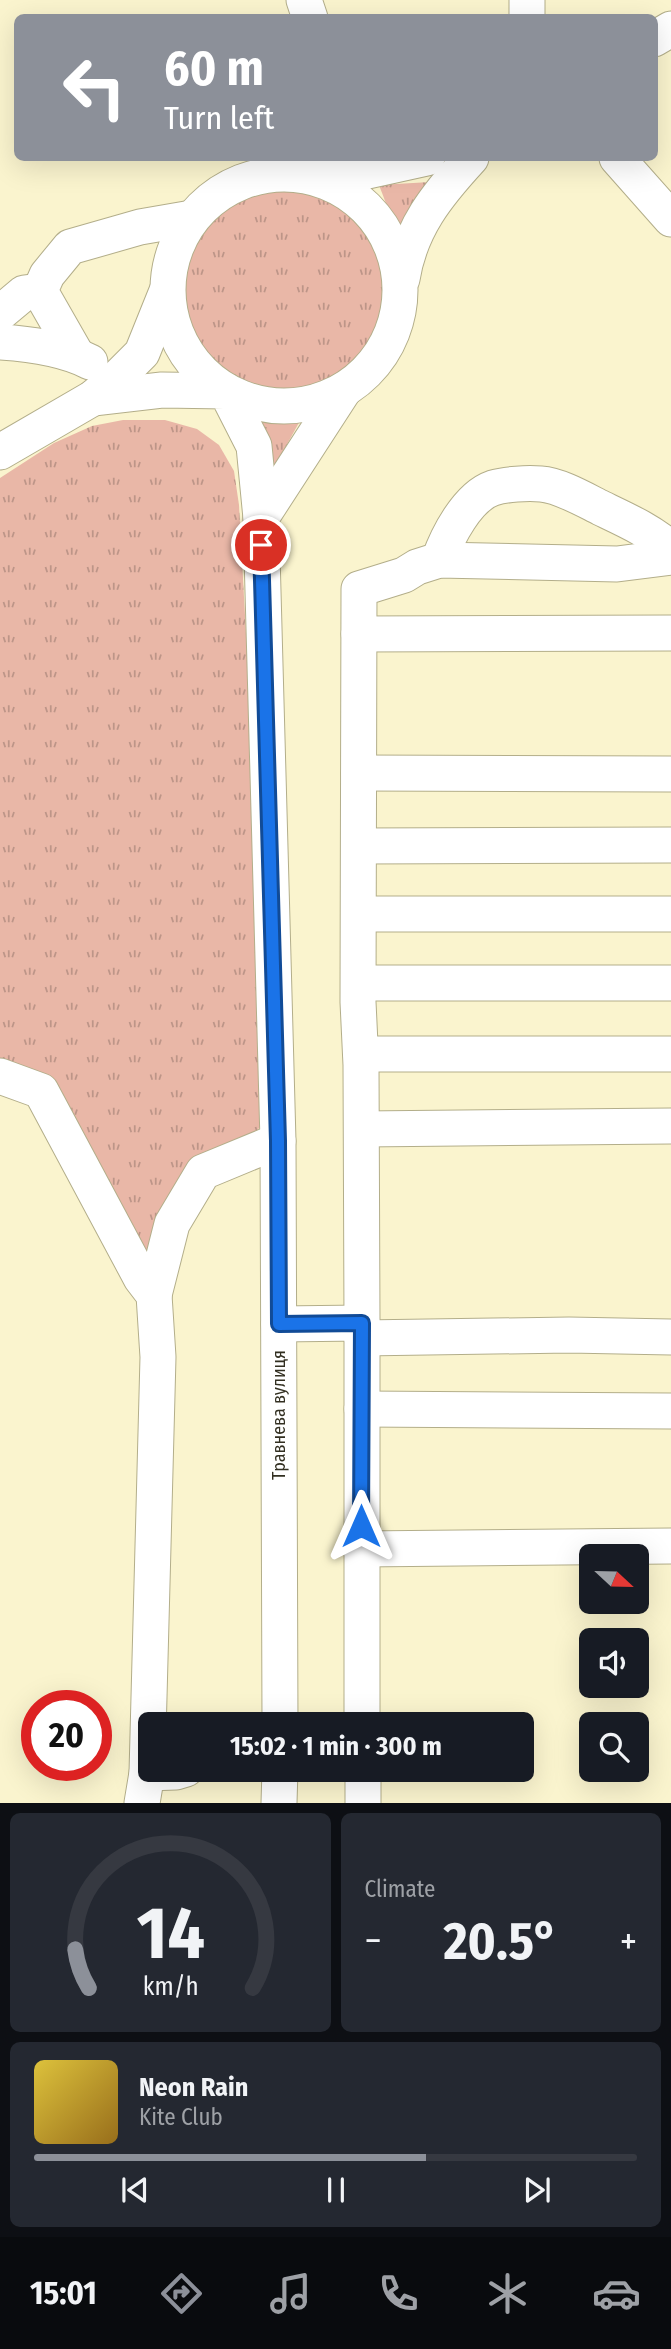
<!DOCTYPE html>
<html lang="en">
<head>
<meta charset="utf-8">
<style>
	:root { --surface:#171b24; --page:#242831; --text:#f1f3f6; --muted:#9ea1a6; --line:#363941; --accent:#8c9099 }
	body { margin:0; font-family:"Fira Sans Condensed",sans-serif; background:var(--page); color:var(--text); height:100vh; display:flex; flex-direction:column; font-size:26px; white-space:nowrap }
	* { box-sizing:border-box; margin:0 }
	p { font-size:23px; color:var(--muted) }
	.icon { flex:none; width:38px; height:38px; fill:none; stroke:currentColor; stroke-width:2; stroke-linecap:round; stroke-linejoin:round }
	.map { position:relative; height:1803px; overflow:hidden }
	.side { display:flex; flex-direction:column; gap:10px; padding:10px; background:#0d0f14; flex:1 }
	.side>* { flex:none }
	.hud { position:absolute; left:14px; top:14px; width:644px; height:147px; border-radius:10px; box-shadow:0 7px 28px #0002; background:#8c9099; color:#fff; overflow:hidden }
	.needle { width:46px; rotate:112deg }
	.controls { position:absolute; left:579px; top:1544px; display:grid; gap:14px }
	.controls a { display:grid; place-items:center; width:70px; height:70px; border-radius:10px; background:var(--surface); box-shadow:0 7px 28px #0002; font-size:35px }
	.speed { position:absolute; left:21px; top:1690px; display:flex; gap:14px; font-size:35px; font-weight:700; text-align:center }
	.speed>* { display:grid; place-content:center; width:91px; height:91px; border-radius:50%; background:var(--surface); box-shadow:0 7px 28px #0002; line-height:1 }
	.speed .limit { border:10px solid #d22; background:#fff; color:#111 }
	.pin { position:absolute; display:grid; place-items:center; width:60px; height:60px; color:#fff; margin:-30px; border:4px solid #fff; border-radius:50%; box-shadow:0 2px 7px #0007 }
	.me { position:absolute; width:77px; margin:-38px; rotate:0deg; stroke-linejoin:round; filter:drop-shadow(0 0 5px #0008) }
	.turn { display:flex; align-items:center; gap:24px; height:147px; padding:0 35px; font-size:32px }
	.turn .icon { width:91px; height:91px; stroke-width:2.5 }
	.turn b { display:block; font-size:49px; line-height:60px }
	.big { font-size:52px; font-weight:700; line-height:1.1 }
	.side .card { flex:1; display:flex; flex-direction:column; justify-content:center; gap:10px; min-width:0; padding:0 24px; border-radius:10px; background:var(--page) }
	.side .dial { align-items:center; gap:0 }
	.dial svg { height:182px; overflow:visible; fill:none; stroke:var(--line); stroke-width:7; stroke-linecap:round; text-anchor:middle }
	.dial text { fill:var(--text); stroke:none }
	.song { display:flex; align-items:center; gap:21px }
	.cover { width:84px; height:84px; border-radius:10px; background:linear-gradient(135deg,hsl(50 70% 55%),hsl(40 70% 35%)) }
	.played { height:7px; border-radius:4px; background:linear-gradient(90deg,var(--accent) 65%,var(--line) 65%) }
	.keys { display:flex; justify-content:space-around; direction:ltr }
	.heat { display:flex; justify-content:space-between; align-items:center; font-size:38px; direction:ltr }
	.side .tiles { flex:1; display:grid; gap:10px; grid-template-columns:1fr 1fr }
	.card:last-child { grid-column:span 2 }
	.trip { position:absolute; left:138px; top:1712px; width:396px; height:70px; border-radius:10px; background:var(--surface); box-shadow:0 7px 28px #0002; font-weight:700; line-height:70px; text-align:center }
	.tabs { display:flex; height:112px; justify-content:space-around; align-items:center; background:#090b0e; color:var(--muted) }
	.tabs .icon { width:49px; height:49px }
	.tabs .current { color:var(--accent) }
	.tabs b { font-size:32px; color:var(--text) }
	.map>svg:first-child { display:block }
	.grass { fill:url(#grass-tufts) }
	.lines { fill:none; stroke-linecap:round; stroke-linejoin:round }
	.minor-casing { stroke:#b3ae8a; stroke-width:37 }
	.minor { stroke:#fff; stroke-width:35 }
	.route-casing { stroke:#114b97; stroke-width:18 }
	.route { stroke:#1a73e8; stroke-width:12 }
	.labels { text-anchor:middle; stroke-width:6; stroke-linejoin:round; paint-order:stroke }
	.street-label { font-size:18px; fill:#322f21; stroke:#fff }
</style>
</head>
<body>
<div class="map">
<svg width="671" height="1803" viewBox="0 0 671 1803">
	<defs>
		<pattern id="grass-tufts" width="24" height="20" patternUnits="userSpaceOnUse" patternTransform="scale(1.75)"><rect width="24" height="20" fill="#e9b7a7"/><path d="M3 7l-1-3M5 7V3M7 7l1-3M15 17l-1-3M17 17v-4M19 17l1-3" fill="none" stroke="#bd9588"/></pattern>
	</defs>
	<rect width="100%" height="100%" fill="#faf4ce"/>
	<g class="grass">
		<path d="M430,182l-32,53 -19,-50z"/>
		<circle cx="284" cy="291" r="102"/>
		<path d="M301,419l-26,47 -21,-44z"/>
		<path d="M123,420h42l32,9 22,16 15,26 5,34 33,606 -19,25 -109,125 -144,-200v-583l54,-35 38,-17z"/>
	</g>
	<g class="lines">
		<g class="minor-casing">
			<g id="minor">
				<path d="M304,0l6,18"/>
				<path d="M527,0v18"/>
				<path d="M654,39l17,-10"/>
				<path d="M617,158l54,61"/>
				<circle cx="284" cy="290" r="116"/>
				<path d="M315,176l53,-5 59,-13"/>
				<path d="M402,279c8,-51 35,-84 69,-121"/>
				<path d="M0,313l24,-20 16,-2"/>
				<path d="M0,342c30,2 63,6 90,20"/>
				<path d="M76,354l-36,-63 7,-16 23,-28 70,-20 52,-9"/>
				<path d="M93,398l69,-8 64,1 28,55 7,72 17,623 2,583"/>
				<path d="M0,452l93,-54 25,-21 24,-24 25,-62"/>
				<path d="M261,518l83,-128"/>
				<path d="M439,560c8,-23 28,-63 54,-72 13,-4 34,-5 48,-4 18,1 44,16 60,24 25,12 50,23 70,41"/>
				<path d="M359,634l312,-1"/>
				<path d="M359,773l312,1"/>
				<path d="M359,846l312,-1"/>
				<path d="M359,914h312"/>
				<path d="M359,983h312"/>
				<path d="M361,1054h310"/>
				<path d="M0,1076l41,15 100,187 13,17 4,62 -11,416 -5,30"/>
				<path d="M362,1129l309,-3"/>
				<path d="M154,1295l18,-71 31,-52 75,-31"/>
				<path d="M362,1323l-1,-258 -3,-63 1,-413 45,-14 13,-8 22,-7 178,4 54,-7"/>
				<path d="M279,1324l83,-1v401"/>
				<path d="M362,1338l207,-3 102,2"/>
				<path d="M362,1409l309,2"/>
				<path d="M361,1549l310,-3"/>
				<path d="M363,1769v34"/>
				<path d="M147,1773l29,-1 10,-3"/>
				<path d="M279,1803l1,-34"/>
			</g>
		</g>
		<use href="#minor" class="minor"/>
	</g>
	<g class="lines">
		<g class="route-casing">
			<path id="route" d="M261,545l17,596 1,183 83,-1 -1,203"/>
		</g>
		<use href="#route" class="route"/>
	</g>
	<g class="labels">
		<g class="street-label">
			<text transform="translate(279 1415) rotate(-90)" y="6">Травнева вулиця</text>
		</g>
	</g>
</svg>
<div class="controls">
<a><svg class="needle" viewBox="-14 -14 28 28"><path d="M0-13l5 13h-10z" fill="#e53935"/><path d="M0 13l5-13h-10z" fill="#9ea1a6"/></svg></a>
<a><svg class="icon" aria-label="sound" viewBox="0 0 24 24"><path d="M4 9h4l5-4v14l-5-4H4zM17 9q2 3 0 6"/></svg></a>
<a><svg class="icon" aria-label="search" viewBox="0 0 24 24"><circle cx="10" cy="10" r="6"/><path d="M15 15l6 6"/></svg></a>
</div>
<div class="speed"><div class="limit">20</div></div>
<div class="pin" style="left:261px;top:545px;background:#d93025"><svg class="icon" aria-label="arrive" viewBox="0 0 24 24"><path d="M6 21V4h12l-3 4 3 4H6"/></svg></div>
<svg class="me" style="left:361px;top:1526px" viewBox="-20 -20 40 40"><path d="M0-17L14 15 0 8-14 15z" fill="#1a73e8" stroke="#fff" stroke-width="4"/></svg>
<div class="trip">15:02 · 1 min · 300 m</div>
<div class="hud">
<div class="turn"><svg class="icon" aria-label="left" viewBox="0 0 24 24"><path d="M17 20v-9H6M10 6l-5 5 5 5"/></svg><div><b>60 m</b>Turn left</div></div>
</div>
</div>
<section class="side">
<div class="tiles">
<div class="card dial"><svg viewBox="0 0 100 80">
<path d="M14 69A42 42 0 1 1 86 69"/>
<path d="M14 69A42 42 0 0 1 8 52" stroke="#8c9099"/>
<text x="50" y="56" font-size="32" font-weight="700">14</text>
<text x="50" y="72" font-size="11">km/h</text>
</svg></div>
<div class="card"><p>Climate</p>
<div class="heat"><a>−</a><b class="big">20.5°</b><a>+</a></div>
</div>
<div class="card">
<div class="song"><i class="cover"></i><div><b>Neon Rain</b><p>Kite Club</p></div></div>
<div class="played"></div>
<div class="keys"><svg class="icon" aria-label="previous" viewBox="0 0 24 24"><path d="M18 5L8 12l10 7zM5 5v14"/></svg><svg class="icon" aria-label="pause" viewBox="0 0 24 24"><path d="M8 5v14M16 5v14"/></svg><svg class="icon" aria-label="next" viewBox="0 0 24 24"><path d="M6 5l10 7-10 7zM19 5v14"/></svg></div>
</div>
</div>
</section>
<nav class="tabs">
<b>15:01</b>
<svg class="icon current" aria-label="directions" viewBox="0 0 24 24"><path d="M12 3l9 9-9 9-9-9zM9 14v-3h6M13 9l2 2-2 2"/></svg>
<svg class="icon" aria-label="music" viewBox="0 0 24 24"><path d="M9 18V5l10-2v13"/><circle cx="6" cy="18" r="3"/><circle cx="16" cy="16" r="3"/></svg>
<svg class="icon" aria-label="phone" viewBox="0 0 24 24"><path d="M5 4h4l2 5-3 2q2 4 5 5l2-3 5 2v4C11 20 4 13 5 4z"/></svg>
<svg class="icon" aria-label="climate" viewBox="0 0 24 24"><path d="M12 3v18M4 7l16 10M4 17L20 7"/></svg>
<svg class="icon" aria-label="car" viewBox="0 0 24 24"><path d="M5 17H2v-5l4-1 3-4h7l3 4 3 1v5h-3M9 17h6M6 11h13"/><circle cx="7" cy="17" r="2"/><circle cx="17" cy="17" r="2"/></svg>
</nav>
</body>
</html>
